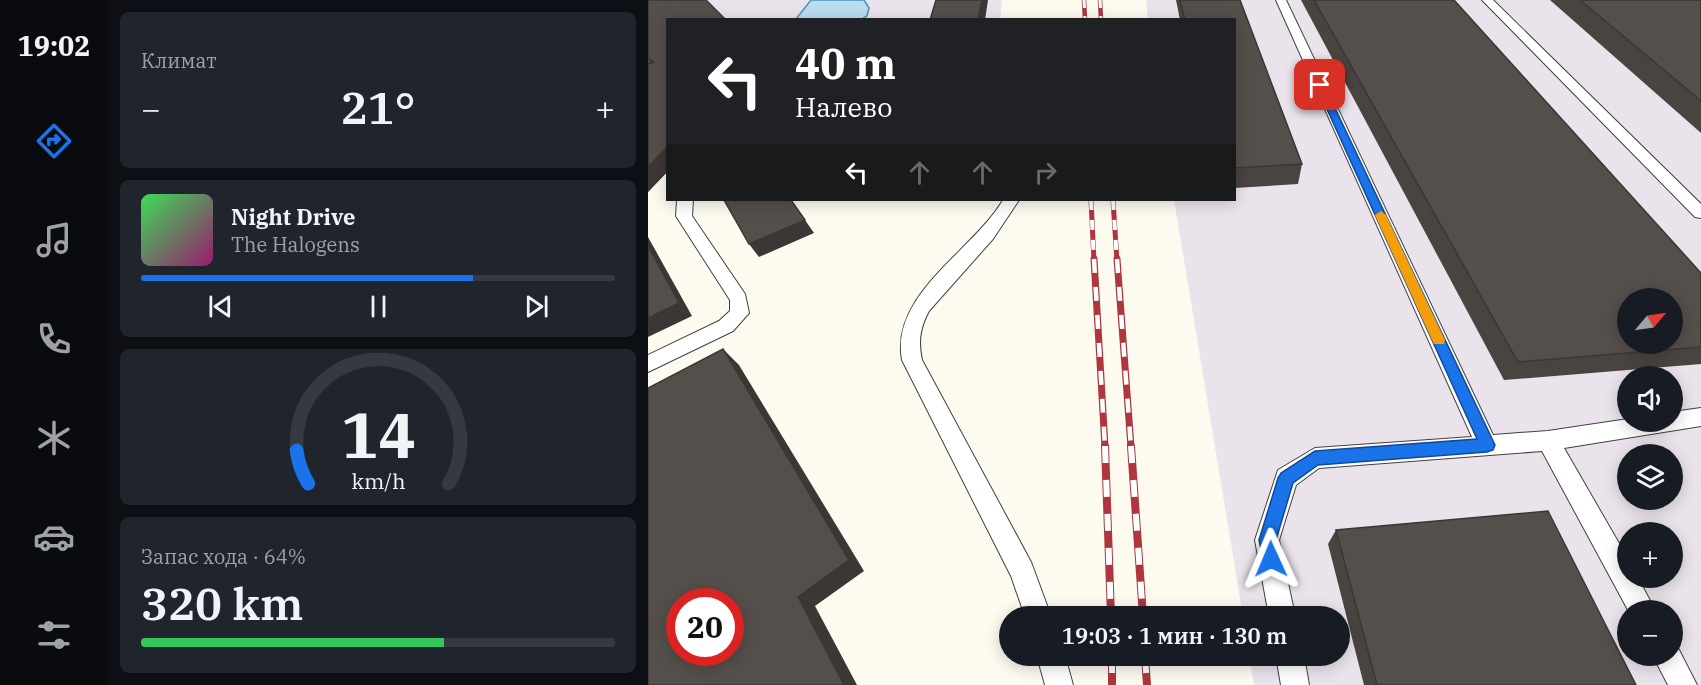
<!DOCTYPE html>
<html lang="ru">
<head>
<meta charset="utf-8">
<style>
	:root { --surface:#171b24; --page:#20242c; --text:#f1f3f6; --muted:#9ea1a6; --line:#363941; --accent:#1a73e8 }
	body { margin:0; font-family:"IBM Plex Serif",serif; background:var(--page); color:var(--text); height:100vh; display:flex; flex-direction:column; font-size:22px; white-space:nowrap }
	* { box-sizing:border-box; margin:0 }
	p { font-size:20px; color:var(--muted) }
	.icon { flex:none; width:33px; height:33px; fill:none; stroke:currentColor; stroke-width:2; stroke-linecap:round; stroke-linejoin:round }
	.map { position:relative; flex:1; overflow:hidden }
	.panel { display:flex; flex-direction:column; gap:12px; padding:12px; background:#0d0f14; width:540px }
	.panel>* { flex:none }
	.guide { position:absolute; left:18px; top:18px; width:570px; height:183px; border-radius:0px; box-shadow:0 3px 15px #0003; background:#202124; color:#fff; overflow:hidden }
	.needle { width:39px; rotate:61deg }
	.tools { position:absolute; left:969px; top:288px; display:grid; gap:12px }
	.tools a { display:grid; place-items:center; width:66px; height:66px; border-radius:50%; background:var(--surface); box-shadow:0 3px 15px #0003; font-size:30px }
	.speed { position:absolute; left:18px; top:588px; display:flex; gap:12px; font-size:30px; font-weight:700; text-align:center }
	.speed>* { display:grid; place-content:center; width:78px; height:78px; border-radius:50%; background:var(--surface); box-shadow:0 3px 15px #0003; line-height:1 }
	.speed .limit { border:9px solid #d22; background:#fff; color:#111 }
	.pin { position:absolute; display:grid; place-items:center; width:51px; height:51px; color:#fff; margin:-26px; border-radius:12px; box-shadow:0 3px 9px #0006 }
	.me { position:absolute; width:66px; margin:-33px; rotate:359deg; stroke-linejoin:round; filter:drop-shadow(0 0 4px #0008) }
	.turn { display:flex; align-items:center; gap:21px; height:126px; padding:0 30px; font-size:27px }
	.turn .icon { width:78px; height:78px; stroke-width:2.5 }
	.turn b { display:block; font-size:42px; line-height:51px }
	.lanes { display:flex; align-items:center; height:57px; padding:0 30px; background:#0003; justify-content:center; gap:30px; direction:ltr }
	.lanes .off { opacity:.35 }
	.big { font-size:45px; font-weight:600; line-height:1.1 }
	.panel .tile { flex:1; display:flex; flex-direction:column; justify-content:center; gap:9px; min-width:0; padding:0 21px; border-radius:9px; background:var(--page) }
	.panel .dial { align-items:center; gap:0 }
	.dial svg { height:156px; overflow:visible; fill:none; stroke:var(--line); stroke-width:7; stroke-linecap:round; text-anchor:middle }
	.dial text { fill:var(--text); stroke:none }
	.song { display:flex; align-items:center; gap:18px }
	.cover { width:72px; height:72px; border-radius:9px; background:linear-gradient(135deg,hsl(130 70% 55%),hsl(320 70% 35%)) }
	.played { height:6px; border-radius:3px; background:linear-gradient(90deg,var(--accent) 70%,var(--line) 70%) }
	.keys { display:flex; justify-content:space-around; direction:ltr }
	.heat { display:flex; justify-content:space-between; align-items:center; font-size:33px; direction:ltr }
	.charge { height:9px; border-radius:4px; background:linear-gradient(90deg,#34c759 64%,var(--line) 0) }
	.trip { position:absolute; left:351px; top:606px; width:351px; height:60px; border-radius:30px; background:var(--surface); box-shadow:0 3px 15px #0003; font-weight:600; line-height:60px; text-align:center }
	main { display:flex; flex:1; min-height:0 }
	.tabs { display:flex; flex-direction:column; width:108px; justify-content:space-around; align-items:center; background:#090b0e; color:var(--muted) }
	.tabs .icon { width:42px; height:42px }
	.tabs .active { color:var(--accent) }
	.tabs b { font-size:27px; color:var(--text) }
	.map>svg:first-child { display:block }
	.industrial { fill:#eae3eb; fill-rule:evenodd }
	.water { fill:#baddef; stroke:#4993be; stroke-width:1.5 }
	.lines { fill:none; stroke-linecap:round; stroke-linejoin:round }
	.lane-casing { stroke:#414141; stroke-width:2 }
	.lane { fill:#fff; fill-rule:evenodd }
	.rail-far3-casing { stroke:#af353e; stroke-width:4.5 }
	.rail-far2-casing { stroke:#af353e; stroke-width:5 }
	.rail-far1-casing { stroke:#af353e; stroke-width:7 }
	.rail-casing { stroke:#af353e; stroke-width:8 }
	.rail-far3 { stroke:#fff; stroke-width:3; stroke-dasharray:8; stroke-linecap:butt }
	.rail-far2 { stroke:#fff; stroke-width:4; stroke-dasharray:10; stroke-linecap:butt }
	.rail-far1 { stroke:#fff; stroke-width:4.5; stroke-dasharray:14; stroke-linecap:butt }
	.rail { stroke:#fff; stroke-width:6; stroke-dasharray:17; stroke-linecap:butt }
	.wall { fill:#494440 }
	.shaded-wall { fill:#3c3734 }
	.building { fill:#554f4b; stroke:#3c3734; stroke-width:1.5; fill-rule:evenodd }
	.route { fill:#1a73e8; stroke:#114b97; stroke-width:1.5 }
	.slow { fill:#f59e0b }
</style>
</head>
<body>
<main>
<nav class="tabs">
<b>19:02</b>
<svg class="icon active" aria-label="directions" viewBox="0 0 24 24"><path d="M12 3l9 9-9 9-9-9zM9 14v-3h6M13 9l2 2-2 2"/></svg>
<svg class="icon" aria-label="music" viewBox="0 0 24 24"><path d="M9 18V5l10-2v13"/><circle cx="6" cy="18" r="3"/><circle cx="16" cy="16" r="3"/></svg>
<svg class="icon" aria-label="phone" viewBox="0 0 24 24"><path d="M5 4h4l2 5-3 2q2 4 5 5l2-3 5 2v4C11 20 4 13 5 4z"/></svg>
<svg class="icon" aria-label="climate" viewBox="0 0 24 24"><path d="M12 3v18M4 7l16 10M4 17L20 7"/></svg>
<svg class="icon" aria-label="car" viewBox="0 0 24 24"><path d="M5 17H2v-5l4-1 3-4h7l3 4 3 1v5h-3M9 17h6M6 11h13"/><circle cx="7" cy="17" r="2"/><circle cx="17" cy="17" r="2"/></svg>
<svg class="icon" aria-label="filters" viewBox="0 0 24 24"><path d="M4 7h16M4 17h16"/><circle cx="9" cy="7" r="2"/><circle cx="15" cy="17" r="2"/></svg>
</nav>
<section class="panel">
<div class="tile"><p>Климат</p>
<div class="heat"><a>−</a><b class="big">21°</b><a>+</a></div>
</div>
<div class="tile">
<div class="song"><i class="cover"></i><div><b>Night Drive</b><p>The Halogens</p></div></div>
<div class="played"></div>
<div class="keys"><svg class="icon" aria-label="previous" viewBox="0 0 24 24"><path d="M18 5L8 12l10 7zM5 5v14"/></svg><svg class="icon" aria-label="pause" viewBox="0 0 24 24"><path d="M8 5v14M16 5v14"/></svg><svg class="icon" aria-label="next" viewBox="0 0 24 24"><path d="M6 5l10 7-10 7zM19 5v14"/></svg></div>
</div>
<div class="tile dial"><svg viewBox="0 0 100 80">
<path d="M14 69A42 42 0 1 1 86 69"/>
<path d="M14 69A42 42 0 0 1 8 52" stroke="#1a73e8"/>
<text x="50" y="56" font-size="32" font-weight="700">14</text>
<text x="50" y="72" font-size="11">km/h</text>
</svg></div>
<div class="tile"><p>Запас хода · 64%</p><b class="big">320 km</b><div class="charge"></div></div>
</section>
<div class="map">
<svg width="1053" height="685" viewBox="0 0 1053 685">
	<rect width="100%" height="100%" fill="#fdfaf0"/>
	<g class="industrial">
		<path d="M0,0h354l-2,19 -332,1z"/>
		<path d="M498,0h555v685h-447l-5,-29h91v-40h-97l-69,-416h60v-180l-86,-1zM980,298h44v46h-44zM980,376h44v46h-44zM980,454h44v46h-44zM980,532h44v46h-44zM980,610h44v46h-44z"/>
	</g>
	<path class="water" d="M163,0h53l5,8 -2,8 -5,3h-66z"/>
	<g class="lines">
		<g class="lane-casing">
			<g id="lane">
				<path d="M628,0h10l207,435 55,-4 80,-12v3h44v-10l29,-4v18l-137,22 64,111v19h10l17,32h-27l-86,-159 -223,17 -23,17 -17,55 16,76h-26l-14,-76 23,-70 37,-22 157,-11z"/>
				<path d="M834,0h11l208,204v14l-6,-1z"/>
				<path d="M29,200h16l-1,16 53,78 4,19 -16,18 -85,41v-17l71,-34 11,-10v-11l-54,-84z"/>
				<path d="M355,200h16l-26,39 -64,72c-9,17 -11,30 -7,49l109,202 20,54h-26l-14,-40 -109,-216c-12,-66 71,-109 101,-160z"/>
				<path d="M1024,644l5,2 20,39h-29l-15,-29h19z"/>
				<path d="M389,656h28l8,29h-28z"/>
				<path d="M628,656h28l5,29h-28z"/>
			</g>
		</g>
		<use href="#lane" class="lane"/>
		<g class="rail-far3-casing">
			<g id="rail-far3">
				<path d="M436,0l1,20"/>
				<path d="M452,0l1,20"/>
			</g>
		</g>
		<g class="rail-far2-casing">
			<g id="rail-far2">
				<path d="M443,200l3,61"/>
				<path d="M465,200l4,61"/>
			</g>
		</g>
		<g class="rail-far1-casing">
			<g id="rail-far1">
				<path d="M446,259l11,188"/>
				<path d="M469,259l14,188"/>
			</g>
		</g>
		<g class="rail-casing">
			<g id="rail">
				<path d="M457,446l6,170"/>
				<path d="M483,446l12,170"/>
				<path d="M464,656v29"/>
				<path d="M497,656l2,29"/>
			</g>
		</g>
		<use href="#rail-far3" class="rail-far3"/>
		<use href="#rail-far2" class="rail-far2"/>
		<use href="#rail-far1" class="rail-far1"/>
		<use href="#rail" class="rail"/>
	</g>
	<g class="wall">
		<path d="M0,0l20,20v151l-20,21z"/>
		<path d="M528,0h64l62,164 -4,20 -64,4v-168h-54z"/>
		<path d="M653,0h153l247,273v91l-197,16z"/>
		<path d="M902,0h151v133z"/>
		<path d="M688,530l300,155h-272l-36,-141z"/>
	</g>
	<g class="shaded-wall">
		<path d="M334,0h6l-3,20h-7z"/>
		<path d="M20,146v25l-20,21v-25z"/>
		<path d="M157,220l9,13 -55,24 -10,-13z"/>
		<path d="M0,237l44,79 -44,21z"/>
		<path d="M75,349l16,16 125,206 -49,35 42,79h-13l-46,-88z"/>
	</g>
	<g class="building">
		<path d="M0,0h58l20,20h-58v126l-20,21v-103l6,-2 -6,-4z"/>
		<path d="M288,0h46l-4,20h-48z"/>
		<path d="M532,0h60l62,164 -68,4v-148h-49z"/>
		<path d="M666,0h140l247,273v74l-183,15zM980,298h44v46h-44z"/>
		<path d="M932,0h121v101z"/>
		<path d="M76,200h67l14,20 -56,24z"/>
		<path d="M0,246l31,57 -31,15z"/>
		<path d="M75,349l126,211 -51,37 46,88h-196v-297zM32,602h50v50h-50z"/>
		<path d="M900,511l88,174h-259l-41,-155z"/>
	</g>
	<path class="route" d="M672,82l4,3 171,360 -2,5 -6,2 -169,13 -25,18 -17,57 4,19 -3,7 -6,2 -6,-2 -6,-26 19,-62 3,-5 34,-22 162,-12 -161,-354z"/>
	<path class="slow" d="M733,211l5,4 59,125 -1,4h-10l-2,-4 -57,-125z"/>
</svg>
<div class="tools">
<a><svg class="needle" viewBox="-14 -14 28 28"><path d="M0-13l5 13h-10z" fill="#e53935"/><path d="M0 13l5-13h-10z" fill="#9ea1a6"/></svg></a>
<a><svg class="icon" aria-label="sound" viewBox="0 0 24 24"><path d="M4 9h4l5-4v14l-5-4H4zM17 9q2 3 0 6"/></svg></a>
<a><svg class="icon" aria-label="layers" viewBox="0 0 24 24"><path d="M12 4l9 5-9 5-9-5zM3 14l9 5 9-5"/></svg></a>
<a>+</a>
<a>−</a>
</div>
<div class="speed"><div class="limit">20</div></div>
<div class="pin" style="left:672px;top:85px;background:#d93025"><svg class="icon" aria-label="arrive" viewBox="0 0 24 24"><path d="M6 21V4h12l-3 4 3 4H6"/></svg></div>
<svg class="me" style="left:623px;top:559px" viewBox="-20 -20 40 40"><path d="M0-17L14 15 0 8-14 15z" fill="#1a73e8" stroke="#fff" stroke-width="4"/></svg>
<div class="trip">19:03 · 1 мин · 130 m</div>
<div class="guide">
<div class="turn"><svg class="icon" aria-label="left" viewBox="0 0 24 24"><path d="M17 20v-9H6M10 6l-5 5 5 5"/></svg><div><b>40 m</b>Налево</div></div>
<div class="lanes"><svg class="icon" aria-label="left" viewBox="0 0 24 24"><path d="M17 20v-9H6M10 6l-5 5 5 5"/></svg><svg class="icon off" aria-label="ahead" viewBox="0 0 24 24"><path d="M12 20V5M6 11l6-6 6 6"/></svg><svg class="icon off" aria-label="ahead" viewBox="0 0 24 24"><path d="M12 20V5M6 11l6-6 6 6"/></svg><svg class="icon off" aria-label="right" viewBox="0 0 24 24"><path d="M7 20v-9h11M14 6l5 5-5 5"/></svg></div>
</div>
</div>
</main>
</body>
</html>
